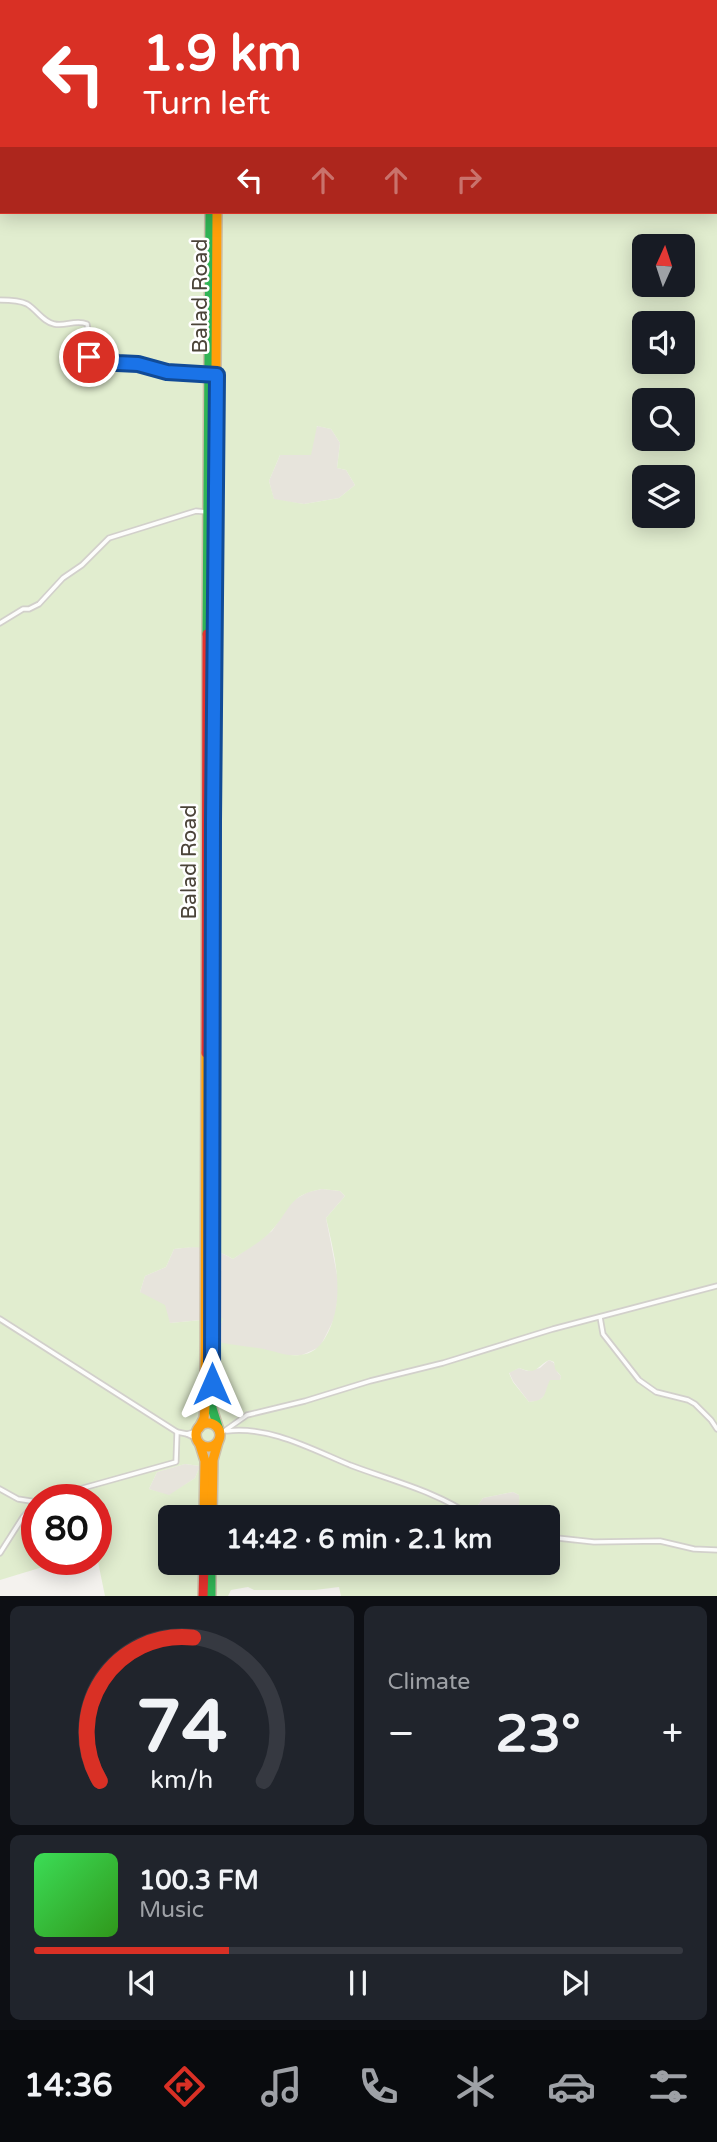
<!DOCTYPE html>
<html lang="en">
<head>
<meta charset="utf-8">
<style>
	:root { --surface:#171b24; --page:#20242c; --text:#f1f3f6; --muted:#9ea1a6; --line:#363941; --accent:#d93025 }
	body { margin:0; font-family:"Varela Round",sans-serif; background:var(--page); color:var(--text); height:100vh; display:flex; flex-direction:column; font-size:26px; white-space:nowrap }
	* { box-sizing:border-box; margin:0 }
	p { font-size:23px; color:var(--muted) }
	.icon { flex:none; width:38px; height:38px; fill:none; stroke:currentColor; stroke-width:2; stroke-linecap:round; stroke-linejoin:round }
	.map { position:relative; height:1596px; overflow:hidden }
	.drawer { display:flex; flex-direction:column; gap:10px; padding:10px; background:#0d0f14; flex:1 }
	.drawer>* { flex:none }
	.top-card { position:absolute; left:0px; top:0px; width:718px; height:214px; box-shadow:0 4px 18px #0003; background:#d93025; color:#fff; overflow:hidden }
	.needle { width:46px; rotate:3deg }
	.buttons { position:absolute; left:632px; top:234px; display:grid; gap:14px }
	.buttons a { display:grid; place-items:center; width:63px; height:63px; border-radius:10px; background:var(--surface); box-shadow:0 4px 18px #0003; font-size:35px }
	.speed { position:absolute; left:21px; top:1484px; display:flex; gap:14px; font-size:35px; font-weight:700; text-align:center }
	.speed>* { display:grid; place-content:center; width:91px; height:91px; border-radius:50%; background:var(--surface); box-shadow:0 4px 18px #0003; line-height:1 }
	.speed .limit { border:10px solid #d22; background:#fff; color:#111 }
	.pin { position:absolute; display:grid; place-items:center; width:60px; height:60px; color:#fff; margin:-30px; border:4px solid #fff; border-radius:50%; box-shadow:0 2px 7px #0007 }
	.me { position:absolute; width:77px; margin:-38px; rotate:0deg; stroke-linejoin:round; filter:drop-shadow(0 0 5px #0008) }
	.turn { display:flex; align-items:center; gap:24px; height:147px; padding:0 28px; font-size:32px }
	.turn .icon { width:91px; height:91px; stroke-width:2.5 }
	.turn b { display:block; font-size:49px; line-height:60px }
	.lanes { display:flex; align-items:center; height:66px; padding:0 28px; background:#0003; justify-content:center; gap:35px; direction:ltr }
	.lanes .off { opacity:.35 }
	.big { font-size:52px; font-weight:700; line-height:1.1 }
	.drawer .card { flex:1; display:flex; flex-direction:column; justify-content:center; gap:10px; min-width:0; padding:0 24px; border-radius:10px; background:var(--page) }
	.drawer .dial { align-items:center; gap:0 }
	.dial svg { height:182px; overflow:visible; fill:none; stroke:var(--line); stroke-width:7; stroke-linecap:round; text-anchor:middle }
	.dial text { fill:var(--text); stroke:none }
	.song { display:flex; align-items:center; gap:21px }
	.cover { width:84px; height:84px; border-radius:10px; background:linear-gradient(135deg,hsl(130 70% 55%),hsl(110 70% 35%)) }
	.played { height:7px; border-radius:4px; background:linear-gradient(90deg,var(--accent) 30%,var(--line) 30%) }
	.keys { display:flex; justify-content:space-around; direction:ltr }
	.heat { display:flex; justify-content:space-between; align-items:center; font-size:38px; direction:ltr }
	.drawer .tiles { flex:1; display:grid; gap:10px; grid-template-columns:1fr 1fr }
	.card:last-child { grid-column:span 2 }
	.trip { position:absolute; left:158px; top:1505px; width:402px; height:70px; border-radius:10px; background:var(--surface); box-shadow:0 4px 18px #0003; font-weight:700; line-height:70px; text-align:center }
	.tabs { display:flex; height:112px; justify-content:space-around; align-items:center; background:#090b0e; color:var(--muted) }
	.tabs .icon { width:49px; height:49px }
	.tabs .selected { color:var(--accent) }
	.tabs b { font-size:32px; color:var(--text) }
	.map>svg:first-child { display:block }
	.residential { fill:#e7e4dc }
	.green { fill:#e1edcf; fill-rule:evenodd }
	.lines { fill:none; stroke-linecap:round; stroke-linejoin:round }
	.street-casing { stroke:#d2d0cb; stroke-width:7 }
	.fast-casing { stroke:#cbbfaa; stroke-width:12 }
	.slow-casing { stroke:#cbbfaa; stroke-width:12 }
	.jam-casing { stroke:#cbbfaa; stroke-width:12 }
	.street { stroke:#fdfdfc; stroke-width:3.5 }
	.fast { stroke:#30b455; stroke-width:9 }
	.slow { stroke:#ff9f0a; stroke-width:9 }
	.jam { stroke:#e5322d; stroke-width:9 }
	.route-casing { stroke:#114b97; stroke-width:18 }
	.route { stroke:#1a73e8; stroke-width:12 }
	.labels { text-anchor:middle; stroke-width:5; stroke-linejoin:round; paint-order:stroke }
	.street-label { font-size:21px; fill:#4b4439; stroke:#fff }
</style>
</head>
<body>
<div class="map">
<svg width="717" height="1596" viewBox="0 0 717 1596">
	<rect width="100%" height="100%" fill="#f4f2ee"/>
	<g class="residential">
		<path d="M318,426l13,3 9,14 -3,25 9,2 9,15 -16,13 -35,6 -30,-4 -5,-19 11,-26z"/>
		<path d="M322,1189l18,2 5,5 -19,22 12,62v16l-3,21 -15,30 -18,8h-20l-20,-6 -26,-2 -21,-6 8,-23 -53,5 -30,-31 5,-16 21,-9 8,-18 26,-3 12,2 21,11 39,-28 20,-30 16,-9z"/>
		<path d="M549,1360l5,3 4,10 3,3 -1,4 -13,9v5l-9,7 -9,1 -16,-21 -4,-9 10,-4 8,3 13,-3z"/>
		<path d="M185,1464l15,2 -5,12 -26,18 -20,-7 8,-17z"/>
		<path d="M513,1492l6,3 1,6 -1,9 -5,7h-29l-9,-3 2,-9 5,-7z"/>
	</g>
	<path class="green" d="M0,0h717v1596h-376l-2,-9 -24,3h-61l-6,-3 -17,3 -3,6h-123l-9,-44v-52h-59v59h32l-69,21zM2,2h714v210h-714zM644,247h38v38h-38zM644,324h38v38h-38zM644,401h38v38h-38zM317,426l14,3 9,14 -3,25 9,2 9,15 -16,13 -35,6 -30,-5 -5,-18 11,-26h31zM644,478h38v38h-38zM322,1189l18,2 5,5 -19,22c9,39 21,83 -1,120 -5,9 -13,16 -25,17 -15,2 -27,-5 -42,-7 -14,-2 -28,-3 -42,-7l7,-23 -53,5 -5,-18 -25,-13 5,-16 21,-9 8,-18c29,-3 34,-3 59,10 13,-9 30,-18 40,-30 19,-22 16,-34 49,-40zM549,1360l5,2 1,7 6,7 -1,4h-10c-7,14 -2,20 -21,22l-16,-20 -4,-9 10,-5c18,7 16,0 30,-8zM185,1464l15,2 -5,12 -26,17 -20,-6 8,-17zM513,1492l6,3c1,9 0,15 -5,22h34v46h-378v-46h315l-9,-4 2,-8 5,-7z"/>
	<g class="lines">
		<g class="street-casing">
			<g id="street">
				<path d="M696,0v2"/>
				<path d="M716,146l1,9"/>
				<path d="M0,300c9,0 19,0 27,4 10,6 16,18 27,20 11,3 21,-5 33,0 3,11 -5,21 0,32 40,6 80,18 121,18"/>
				<path d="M0,623l23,-14h6l10,-5 24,-26 19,-13 27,-27 87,-27 11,1"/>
				<path d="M600,1317l3,17 36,46 17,12 32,8 7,4 16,16 6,9"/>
				<path d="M0,1319l177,113 10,2"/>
				<path d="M227,1431c43,-5 84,18 123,34 42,16 86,26 123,52"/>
				<path d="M220,1434l27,-19 58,-14 65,-20 73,-18 110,-34 164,-43"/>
				<path d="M197,1439l-10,-5 10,-3"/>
				<path d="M0,1489l18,10 19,3"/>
				<path d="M40,1500l136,-38 1,-30"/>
				<path d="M548,1537l46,5 66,-1 34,8 23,1"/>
				<path d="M0,1553l23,-36 14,-15"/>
			</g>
		</g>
		<g class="fast-casing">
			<g id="fast">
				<path d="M218,0v2"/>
				<path d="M207,634l3,-422"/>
				<path d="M214,675l-2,733 7,22"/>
				<path d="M211,1563v33"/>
			</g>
		</g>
		<g class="slow-casing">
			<g id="slow">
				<path d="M214,675l3,-463"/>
				<circle cx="208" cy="1435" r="12"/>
				<path d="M199,1428l5,-10 1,-10 1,-355"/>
				<path d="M200,1445l5,16 -1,56"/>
				<path d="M212,1517l1,-57 5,-18"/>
			</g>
		</g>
		<g class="jam-casing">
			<g id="jam">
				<path d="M211,0v2"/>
				<path d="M206,1053l1,-419"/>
				<path d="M203,1596l1,-33"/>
			</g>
		</g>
		<use href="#street" class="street"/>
		<use href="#fast" class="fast"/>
		<use href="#slow" class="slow"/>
		<use href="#jam" class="jam"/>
	</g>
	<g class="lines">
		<g class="route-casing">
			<path id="route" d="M89,357l19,1 9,5 21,1 29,8 50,3 -4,446 -1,563"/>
		</g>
		<use href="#route" class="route"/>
	</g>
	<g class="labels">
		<g class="street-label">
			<text transform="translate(200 296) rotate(-90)" y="7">Balad Road</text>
			<text transform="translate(189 862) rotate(-90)" y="7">Balad Road</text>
		</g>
	</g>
</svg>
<div class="buttons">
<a><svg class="needle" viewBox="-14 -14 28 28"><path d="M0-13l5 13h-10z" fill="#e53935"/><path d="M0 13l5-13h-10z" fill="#9ea1a6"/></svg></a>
<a><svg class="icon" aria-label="sound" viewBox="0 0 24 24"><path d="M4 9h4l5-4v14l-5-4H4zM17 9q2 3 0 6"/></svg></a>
<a><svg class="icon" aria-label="search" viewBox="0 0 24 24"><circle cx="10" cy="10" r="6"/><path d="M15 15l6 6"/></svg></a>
<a><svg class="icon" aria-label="layers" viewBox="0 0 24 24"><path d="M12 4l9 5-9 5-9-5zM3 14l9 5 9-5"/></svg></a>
</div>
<div class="speed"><div class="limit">80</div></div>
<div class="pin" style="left:89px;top:357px;background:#d93025"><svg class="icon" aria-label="arrive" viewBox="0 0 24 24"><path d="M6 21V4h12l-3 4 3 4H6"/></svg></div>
<svg class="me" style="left:212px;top:1384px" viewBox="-20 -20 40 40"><path d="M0-17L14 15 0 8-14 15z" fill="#1a73e8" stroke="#fff" stroke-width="4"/></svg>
<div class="trip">14:42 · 6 min · 2.1 km</div>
<div class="top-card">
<div class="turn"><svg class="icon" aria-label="left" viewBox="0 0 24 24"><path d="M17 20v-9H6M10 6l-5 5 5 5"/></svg><div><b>1.9 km</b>Turn left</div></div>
<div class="lanes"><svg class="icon" aria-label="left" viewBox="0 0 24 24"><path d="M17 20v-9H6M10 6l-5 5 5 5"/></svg><svg class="icon off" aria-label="ahead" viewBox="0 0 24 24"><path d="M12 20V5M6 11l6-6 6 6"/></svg><svg class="icon off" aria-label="ahead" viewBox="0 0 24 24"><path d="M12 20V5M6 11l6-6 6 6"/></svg><svg class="icon off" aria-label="right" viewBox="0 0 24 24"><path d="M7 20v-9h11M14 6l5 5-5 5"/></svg></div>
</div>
</div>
<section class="drawer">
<div class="tiles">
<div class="card dial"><svg viewBox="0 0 100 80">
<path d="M14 69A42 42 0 1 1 86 69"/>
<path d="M14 69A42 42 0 0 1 55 6" stroke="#d93025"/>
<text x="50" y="56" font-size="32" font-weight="700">74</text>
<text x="50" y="72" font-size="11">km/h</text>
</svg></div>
<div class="card"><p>Climate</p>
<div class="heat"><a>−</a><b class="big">23°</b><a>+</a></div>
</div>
<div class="card">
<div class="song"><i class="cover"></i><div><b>100.3 FM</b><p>Music</p></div></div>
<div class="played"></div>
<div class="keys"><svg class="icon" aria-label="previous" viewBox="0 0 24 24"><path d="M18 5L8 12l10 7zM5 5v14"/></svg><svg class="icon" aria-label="pause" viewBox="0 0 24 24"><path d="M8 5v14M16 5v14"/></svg><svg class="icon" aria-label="next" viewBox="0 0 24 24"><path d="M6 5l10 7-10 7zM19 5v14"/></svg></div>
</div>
</div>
</section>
<nav class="tabs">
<b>14:36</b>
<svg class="icon selected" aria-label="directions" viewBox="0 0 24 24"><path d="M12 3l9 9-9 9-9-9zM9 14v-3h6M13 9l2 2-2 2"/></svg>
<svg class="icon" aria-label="music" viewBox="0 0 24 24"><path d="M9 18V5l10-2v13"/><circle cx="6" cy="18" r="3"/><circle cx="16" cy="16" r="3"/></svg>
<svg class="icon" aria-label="phone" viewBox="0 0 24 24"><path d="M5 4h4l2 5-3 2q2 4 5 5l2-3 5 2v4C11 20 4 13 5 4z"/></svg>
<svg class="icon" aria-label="climate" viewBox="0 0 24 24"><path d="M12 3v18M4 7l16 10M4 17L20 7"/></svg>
<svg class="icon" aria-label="car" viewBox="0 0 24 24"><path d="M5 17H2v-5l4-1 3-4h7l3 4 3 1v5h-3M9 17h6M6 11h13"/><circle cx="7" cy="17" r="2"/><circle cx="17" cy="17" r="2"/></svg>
<svg class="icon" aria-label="filters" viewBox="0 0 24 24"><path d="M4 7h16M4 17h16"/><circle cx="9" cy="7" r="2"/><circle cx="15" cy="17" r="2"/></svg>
</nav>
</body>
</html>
